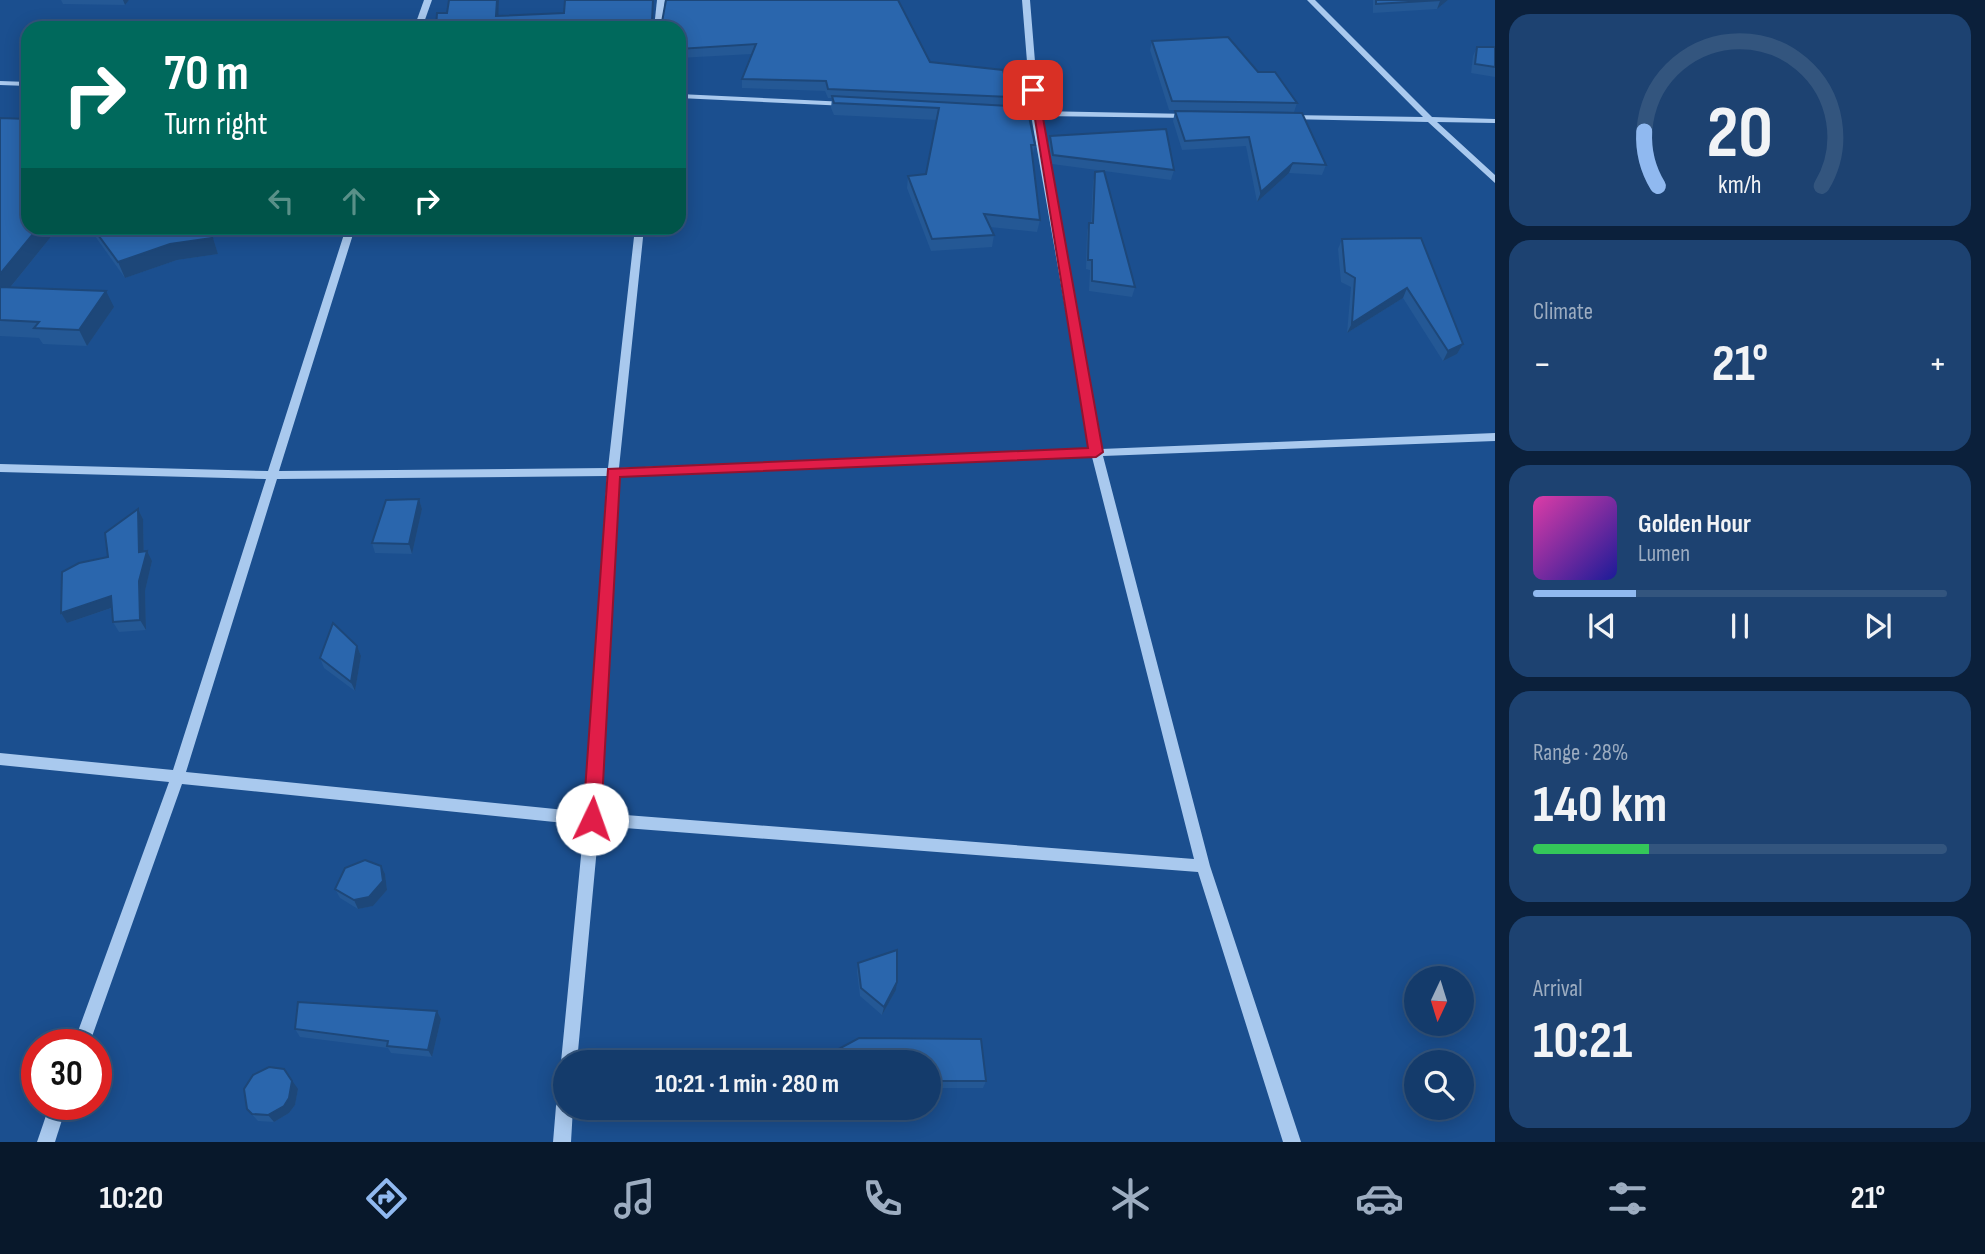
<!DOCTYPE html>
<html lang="en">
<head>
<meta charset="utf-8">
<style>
	:root { --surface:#143b6b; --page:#1d4271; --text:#f1f3f6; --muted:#9dadc1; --line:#33557e; --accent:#90b9f0 }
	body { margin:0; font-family:"Sofia Sans Condensed",sans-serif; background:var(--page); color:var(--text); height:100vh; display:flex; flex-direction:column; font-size:26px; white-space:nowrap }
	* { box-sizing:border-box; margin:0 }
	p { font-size:23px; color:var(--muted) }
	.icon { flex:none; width:38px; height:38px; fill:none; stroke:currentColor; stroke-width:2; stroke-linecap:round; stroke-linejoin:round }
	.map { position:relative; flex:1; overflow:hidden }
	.sheet { display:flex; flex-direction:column; gap:14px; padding:14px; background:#0b203b; width:490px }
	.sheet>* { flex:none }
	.hud { position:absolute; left:21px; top:21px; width:665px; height:214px; border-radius:21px; box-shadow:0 4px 18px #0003,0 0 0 2px var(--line); background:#00695c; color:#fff; overflow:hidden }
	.needle { width:46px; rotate:184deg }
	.controls { position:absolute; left:1404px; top:966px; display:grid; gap:14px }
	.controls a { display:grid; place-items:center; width:70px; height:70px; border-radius:50%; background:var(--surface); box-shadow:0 4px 18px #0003,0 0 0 2px var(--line); font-size:35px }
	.speed { position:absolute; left:21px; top:1029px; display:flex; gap:14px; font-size:35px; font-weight:700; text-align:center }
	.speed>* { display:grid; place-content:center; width:91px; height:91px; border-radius:50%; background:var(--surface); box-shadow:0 4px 18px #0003,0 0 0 2px var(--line); line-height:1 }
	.speed .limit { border:10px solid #d22; background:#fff; color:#111 }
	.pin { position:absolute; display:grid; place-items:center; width:60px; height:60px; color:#fff; margin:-30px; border-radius:14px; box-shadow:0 4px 10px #0006 }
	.me { position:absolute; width:77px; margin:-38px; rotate:3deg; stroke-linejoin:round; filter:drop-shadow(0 0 5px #0008) }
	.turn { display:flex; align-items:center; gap:24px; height:147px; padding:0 28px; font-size:32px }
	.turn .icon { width:91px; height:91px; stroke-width:2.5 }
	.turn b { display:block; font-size:49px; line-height:60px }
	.lanes { display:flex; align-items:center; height:66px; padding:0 28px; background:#0003; justify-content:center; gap:35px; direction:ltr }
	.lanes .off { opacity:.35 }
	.big { font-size:52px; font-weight:700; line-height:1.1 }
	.sheet .widget { flex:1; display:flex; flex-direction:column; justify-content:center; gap:10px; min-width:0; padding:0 24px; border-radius:21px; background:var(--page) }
	.sheet .dial { align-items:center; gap:0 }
	.dial svg { height:182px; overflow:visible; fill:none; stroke:var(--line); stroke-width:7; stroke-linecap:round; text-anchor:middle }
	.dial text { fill:var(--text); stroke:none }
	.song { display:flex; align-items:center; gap:21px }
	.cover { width:84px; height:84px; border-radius:10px; background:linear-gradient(135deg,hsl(320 70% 55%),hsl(240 70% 35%)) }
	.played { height:7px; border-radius:4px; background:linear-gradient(90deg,var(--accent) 25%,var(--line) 25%) }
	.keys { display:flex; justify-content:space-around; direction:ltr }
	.heat { display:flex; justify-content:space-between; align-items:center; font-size:38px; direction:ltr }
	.charge { height:10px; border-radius:5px; background:linear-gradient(90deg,#34c759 28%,var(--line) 0) }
	.trip { position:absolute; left:553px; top:1050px; width:388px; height:70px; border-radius:35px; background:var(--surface); box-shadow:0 4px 18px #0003,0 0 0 2px var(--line); font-weight:700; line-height:70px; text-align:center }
	.menu { display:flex; height:112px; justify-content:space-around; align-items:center; background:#08182b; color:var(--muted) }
	.menu .icon { width:49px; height:49px }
	.menu .active { color:var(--accent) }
	.menu b { font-size:32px; color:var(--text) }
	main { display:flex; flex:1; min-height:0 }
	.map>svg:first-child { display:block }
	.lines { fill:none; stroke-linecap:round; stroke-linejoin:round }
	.minor { fill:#a9c9ee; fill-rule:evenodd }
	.wall { fill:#245895 }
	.shaded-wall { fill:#1d4779 }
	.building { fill:#2a66ad; stroke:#1d4779; stroke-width:2 }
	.route { fill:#e11d48; stroke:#92132f; stroke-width:2 }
</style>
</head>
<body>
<main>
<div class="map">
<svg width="1495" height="1142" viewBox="0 0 1495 1142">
	<rect width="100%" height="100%" fill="#1b4f8f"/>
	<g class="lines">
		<g class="minor">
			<path d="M424,0h8l-10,28h-8z"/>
			<path d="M657,0h8l-3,28h-8z"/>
			<path d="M1022,0h8l9,111 151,3 4,2 -4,2 -150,-2 61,333 394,-16v8l-392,15 107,410 91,276h-18l-85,-270 -599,-46 -22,236h-12v7l-4,-7 23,-237 -402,-41 -93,261h-16l96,-263 -169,-17v-12l173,17 93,-291 -266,-7v-8l268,7 78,-243h9l-76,243 329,-3 27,-240h9l-25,240 471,-19 -59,-334 -5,-2 5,-2zM1092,457l102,402 -594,-46 18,-337zM607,476l-22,336 -399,-40 91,-293z"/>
			<path d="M1307,0h8l117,117 63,2v4l-58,-1 58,53v8l-67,-61 -142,-3v-4h3l134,2z"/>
			<path d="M0,81l28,1v4l-28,-1z"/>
			<path d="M679,94l168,8 4,2 -4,2 -168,-8z"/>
			<path d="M565,1098v10h8l-2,34h-18l3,-36 3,-6z"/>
			<path d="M50,1104h17l-12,38h-18z"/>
		</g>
	</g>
	<g class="wall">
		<path d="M61,0h68l-4,5 -62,-1z"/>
		<path d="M449,0h50l-1,16 66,-3 1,-13h88v21l9,1 4,-22h232l32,62 73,8 7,27 -2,9 19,1 8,38 -3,12 8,63 -3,12 -47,-5 4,8 -2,12 -61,4 -24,-63 1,-12 18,-2 11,-54 -103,-5 -3,-7 1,-10h-4l-3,-7 -83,-3v-9l10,-25 -73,4v-30h-243l1,-15h10z"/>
		<path d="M1373,0h75l-11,9 -64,4z"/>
		<path d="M1152,41l106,31 39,31 -3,9 -125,-2 -19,-60z"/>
		<path d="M1477,47h18v30l-24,-4 2,-17z"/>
		<path d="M1175,111l127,2 24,52 -4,10 -33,-2 -32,29 -11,-56 -64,4 -9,-29z"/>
		<path d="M0,118l28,110h182l8,26 -41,6 -52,18 -35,-49 -32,-1 -48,60 104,19 -27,39 -44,-2 -4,-6 -39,-2z"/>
		<path d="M1050,136l124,34 -3,10 -119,-16 -4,-18z"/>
		<path d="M1095,172l40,115 -3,10 -43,-6 1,-21 -4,-1 1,-37 2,-9h2l2,-41z"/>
		<path d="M1421,238l42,106 -6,10 -14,7 -40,-63 -56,35 4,-46 -10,-5 -3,-33 4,-10z"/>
		<path d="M419,499l3,10 -10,45 -37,-1 -3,-10z"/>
		<path d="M138,509l5,10 1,32 8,10 -7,30 1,39 -27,2 -6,-10 -1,-14 -45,15 -6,-10 47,-56z"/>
		<path d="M357,646l4,10 -6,35 -31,-23 -4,-10z"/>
		<path d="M385,874l2,16 -14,16 -15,3 -18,-11 -5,-9z"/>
		<path d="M858,963l39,19 -1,8 -14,25 -22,-19 -3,-24z"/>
		<path d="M437,1011l4,8 -9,38 -41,-4 -3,-5 -88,-11 -5,-8z"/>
		<path d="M859,1038l122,1 5,42 -3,7h-54v-26h-111v-2z"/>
		<path d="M298,1089l-3,16 -6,8 -15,9 -16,-1 -11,-12z"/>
	</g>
	<g class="shaded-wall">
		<path d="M123,0h6l-4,5z"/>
		<path d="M497,0h2l-1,25 -2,-9z"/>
		<path d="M1441,0h7l-11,9 3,-8z"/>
		<path d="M1293,163l-4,10 -32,29 4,-10z"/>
		<path d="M38,228h20l-58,72v-26z"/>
		<path d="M209,228h1l8,26 -41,6 -52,18 -7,-16z"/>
		<path d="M1407,288l-4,10 -56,35 5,-10z"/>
		<path d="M106,291l8,16 -27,39 -8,-16z"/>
		<path d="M1463,344l-6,10 -14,7 5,-10z"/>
		<path d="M419,499l3,10 -10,45 -3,-10z"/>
		<path d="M138,509l5,10 1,42 3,-10 5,10 -7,30 1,39 -6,-10z"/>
		<path d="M111,596l6,10 -50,17 -6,-10z"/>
		<path d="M357,646l4,10 -6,35 -4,-9z"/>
		<path d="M381,866l4,8 2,16 -14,16 -15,3 -4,-9z"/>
		<path d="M897,982l-1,8 -14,25 2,-8z"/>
		<path d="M437,1011l4,8 -9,38 -4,-7z"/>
		<path d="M284,1069l14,20 -3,16 -6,8 -15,9 -6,-7z"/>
	</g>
	<g class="building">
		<path d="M449,0h48l-1,16 68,-3 1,-13h88l-1,21 10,1 4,-22h232l32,62 73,8 7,27 -182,-8 -2,-8 -84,-2 14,-35 -77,5v-21h-243l1,-15h10z"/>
		<path d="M1376,0h65l-65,4z"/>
		<path d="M1228,37l30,35h17l22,31 -125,-2 -20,-60z"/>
		<path d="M1477,47h18v20l-20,-3z"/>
		<path d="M832,96l195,11 8,38h-4l9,75 -56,-6 10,21 -62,4 -24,-63 18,-2 13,-66 -105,-5z"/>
		<path d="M1175,111l127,2 24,52 -33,-2 -32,29 -12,-55 -64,4z"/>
		<path d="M0,118l28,1v109h10l-38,46z"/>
		<path d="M1166,129l8,41 -121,-15 -3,-19z"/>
		<path d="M1104,171l31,116 -43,-6v-21h-4l1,-37h4l2,-51z"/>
		<path d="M93,228h116l3,10 -42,6 -52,18z"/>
		<path d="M1421,238l42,106 -15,7 -41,-63 -55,35 3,-45 -10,-6 -3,-33z"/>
		<path d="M0,287l106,4 -27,39 -45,-2 5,-6 -39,-2z"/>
		<path d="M419,499l-10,45 -37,-1 14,-43z"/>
		<path d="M138,509l1,43 8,-1 -8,30 1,39 -27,2 -2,-26 -50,17 1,-41 17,-9 29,-6 -3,-24z"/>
		<path d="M333,623l24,23 -6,36 -31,-24z"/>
		<path d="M365,860l16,6 2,15 -14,16 -15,3 -19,-11 10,-21z"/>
		<path d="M897,950v32l-13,25 -23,-19 -3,-25z"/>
		<path d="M298,1002l139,9 -9,39 -41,-4 1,-5 -93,-12z"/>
		<path d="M859,1038l122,1 5,42h-57v-19h-105l-6,-2z"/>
		<path d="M269,1067l15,2 8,12 -3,17 -5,8 -16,9 -16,-1 -5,-5 -3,-20 9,-14z"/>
	</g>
	<path class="route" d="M1030,88l8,2 65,362 -7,5 -476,20 -19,342 -2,5h-14l-2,-5 25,-350 480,-21z"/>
</svg>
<div class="controls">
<a><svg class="needle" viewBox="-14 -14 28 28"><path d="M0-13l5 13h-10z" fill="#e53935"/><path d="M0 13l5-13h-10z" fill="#9dadc1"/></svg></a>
<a><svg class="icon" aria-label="search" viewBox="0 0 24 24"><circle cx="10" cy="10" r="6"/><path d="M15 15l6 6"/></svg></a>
</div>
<div class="speed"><div class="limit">30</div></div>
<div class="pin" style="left:1033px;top:90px;background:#d93025"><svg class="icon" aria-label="arrive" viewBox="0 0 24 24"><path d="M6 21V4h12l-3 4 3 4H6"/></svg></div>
<svg class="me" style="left:592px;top:819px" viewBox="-20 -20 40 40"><circle r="19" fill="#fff"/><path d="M0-13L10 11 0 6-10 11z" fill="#e11d48"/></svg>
<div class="trip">10:21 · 1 min · 280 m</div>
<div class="hud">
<div class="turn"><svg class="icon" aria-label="right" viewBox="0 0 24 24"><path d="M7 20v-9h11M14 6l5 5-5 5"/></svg><div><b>70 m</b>Turn right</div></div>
<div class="lanes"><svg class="icon off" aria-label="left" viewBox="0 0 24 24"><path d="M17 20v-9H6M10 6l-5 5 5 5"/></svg><svg class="icon off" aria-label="ahead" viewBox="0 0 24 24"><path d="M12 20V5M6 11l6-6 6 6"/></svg><svg class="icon" aria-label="right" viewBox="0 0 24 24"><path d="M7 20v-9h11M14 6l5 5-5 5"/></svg></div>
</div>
</div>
<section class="sheet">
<div class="widget dial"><svg viewBox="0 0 100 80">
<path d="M14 69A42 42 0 1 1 86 69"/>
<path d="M14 69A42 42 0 0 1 8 45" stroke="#90b9f0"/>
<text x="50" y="56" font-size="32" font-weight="700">20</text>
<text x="50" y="72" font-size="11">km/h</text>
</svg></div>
<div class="widget"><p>Climate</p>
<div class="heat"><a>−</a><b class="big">21°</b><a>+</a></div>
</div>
<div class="widget">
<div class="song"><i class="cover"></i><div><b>Golden Hour</b><p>Lumen</p></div></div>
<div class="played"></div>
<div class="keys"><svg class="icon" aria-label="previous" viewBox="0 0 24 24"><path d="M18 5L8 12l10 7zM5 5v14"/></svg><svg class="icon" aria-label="pause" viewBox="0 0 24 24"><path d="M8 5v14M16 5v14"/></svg><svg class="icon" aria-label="next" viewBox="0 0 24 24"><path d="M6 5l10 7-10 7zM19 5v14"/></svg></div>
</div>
<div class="widget"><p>Range · 28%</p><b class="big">140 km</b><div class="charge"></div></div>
<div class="widget"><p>Arrival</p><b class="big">10:21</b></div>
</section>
</main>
<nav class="menu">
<b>10:20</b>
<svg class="icon active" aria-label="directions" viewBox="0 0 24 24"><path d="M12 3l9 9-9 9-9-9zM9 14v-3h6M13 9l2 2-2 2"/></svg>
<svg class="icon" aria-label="music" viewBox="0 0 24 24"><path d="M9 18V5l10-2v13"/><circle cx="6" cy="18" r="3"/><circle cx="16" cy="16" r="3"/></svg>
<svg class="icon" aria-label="phone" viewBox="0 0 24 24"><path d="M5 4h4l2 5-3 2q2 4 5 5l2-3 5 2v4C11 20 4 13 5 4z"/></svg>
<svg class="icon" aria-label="climate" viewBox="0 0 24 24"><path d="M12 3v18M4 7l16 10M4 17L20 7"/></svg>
<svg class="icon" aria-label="car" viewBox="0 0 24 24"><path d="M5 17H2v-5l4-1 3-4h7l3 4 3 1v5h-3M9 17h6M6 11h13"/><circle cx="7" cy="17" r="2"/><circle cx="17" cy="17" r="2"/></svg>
<svg class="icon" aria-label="filters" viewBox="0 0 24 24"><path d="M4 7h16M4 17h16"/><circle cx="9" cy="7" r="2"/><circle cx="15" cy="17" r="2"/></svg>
<b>21°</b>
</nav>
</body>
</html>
